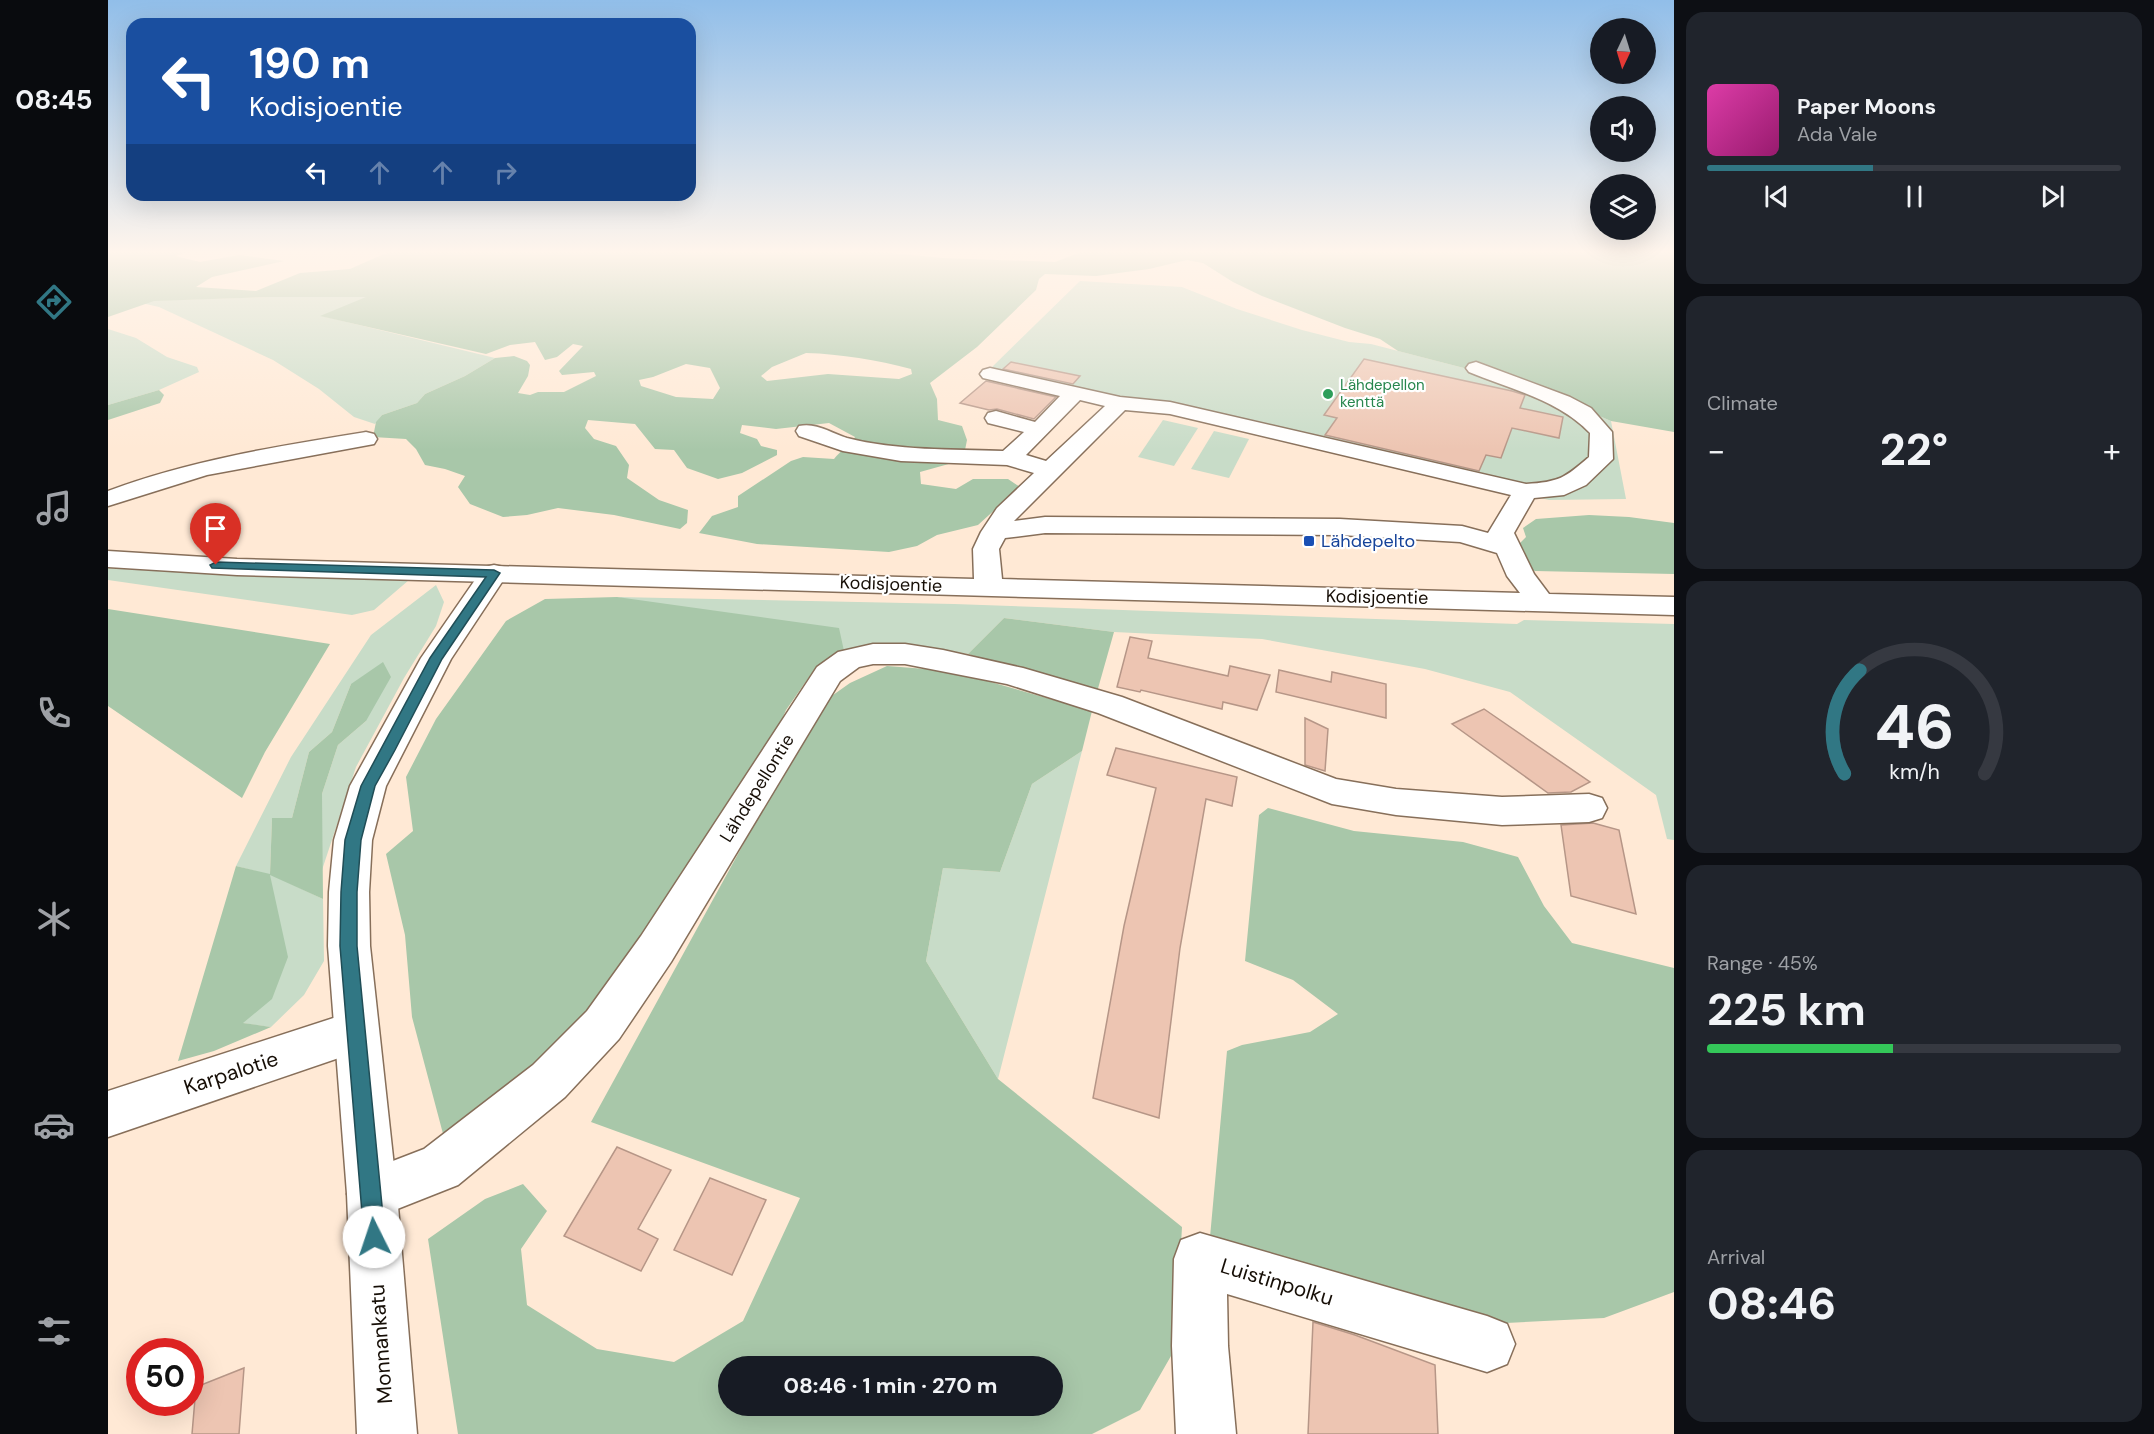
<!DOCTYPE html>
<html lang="en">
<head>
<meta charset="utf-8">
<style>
	:root { --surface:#171b24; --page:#20242c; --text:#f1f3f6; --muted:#9ea1a6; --line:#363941; --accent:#317784 }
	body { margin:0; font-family:"DM Sans",sans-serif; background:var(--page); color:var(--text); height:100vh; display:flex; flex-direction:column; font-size:22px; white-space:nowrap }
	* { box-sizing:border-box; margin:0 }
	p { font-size:20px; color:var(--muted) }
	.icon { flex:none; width:33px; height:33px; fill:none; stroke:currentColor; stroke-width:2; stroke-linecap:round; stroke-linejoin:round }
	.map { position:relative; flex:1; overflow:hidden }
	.side { display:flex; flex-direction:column; gap:12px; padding:12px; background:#0d0f14; width:480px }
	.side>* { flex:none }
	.guide { position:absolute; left:18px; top:18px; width:570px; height:183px; border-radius:18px; box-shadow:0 6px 24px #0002; background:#1a4fa0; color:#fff; overflow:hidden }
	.needle { width:39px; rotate:184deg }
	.controls { position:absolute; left:1482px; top:18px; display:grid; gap:12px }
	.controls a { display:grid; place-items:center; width:66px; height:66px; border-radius:50%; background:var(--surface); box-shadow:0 6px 24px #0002; font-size:30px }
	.speed { position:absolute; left:18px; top:1338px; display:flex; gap:12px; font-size:30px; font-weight:700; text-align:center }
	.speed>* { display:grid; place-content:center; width:78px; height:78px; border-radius:50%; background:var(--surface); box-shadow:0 6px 24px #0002; line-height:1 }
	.speed .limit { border:9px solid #d22; background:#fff; color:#111 }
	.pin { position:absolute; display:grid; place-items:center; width:51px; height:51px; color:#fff; margin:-62px -26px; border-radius:50% 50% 50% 0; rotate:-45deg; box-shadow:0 0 6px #0007 }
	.pin .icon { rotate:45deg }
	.me { position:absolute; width:66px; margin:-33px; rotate:356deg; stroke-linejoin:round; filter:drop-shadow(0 0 4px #0008) }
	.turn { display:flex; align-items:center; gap:21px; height:126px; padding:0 24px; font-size:27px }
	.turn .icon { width:78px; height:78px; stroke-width:2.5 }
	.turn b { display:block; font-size:42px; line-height:51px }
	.lanes { display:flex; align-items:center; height:57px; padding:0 24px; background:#0003; justify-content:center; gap:30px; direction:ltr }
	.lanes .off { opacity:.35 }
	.big { font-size:45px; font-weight:700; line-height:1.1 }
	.side .card { flex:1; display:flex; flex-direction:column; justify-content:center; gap:9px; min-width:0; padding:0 21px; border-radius:18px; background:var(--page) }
	.side .dial { align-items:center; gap:0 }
	.dial svg { height:156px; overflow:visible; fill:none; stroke:var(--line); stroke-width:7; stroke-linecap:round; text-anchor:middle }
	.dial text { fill:var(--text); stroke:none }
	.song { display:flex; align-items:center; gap:18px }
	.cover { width:72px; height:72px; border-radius:9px; background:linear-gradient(135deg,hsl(320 70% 55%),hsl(320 70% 35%)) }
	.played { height:6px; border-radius:3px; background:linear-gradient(90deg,var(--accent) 40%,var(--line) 40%) }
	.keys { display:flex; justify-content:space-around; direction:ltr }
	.heat { display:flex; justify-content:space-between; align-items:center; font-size:33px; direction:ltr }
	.charge { height:9px; border-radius:4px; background:linear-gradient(90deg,#34c759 45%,var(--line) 0) }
	.trip { position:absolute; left:610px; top:1356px; width:345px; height:60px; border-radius:30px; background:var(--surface); box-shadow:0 6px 24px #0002; font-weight:700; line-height:60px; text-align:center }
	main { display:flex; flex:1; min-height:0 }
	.dock { display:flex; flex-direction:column; width:108px; justify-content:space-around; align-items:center; background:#090b0e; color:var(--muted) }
	.dock .icon { width:42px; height:42px }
	.dock .current { color:var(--accent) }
	.dock b { font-size:27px; color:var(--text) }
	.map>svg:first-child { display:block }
	.green { fill:#c8dcc8 }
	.forest { fill:#a8c7a9; fill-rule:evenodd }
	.building { fill:#edc5b2; stroke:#b69687; stroke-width:1.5 }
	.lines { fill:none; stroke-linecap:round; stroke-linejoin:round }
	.minor-casing { stroke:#876f5a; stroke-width:3 }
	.major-casing { stroke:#876f5a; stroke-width:3 }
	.minor { fill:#fff; fill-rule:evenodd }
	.major { fill:#fff; fill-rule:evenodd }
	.route { fill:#317784; stroke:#204d56; stroke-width:1.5 }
	.leisure-dot { fill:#2e9e5b; stroke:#fff; stroke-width:2 }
	.transit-dot { fill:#1a4fb4; stroke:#fff; stroke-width:2 }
	.labels { text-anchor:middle; stroke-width:4.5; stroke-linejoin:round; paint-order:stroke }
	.far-leisure-label { font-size:15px; fill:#27864d; stroke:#fff; text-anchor:start }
	.transit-label { font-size:18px; fill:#164399; stroke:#fff; text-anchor:start }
	.street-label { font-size:18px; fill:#160e06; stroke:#fff }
	.near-street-label { font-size:21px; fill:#160e06; stroke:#fff }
</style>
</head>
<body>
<main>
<nav class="dock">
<b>08:45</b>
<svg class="icon current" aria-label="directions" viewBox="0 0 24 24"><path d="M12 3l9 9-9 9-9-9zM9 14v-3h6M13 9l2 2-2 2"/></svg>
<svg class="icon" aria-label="music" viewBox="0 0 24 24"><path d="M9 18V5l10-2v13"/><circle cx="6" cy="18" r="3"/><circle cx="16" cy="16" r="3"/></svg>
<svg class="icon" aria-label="phone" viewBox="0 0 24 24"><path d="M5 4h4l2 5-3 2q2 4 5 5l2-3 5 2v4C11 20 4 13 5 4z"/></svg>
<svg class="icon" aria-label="climate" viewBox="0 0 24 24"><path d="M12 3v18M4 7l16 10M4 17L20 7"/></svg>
<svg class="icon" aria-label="car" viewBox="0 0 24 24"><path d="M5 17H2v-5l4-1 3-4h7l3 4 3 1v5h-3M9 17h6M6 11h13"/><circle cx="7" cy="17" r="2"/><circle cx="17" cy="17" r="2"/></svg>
<svg class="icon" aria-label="filters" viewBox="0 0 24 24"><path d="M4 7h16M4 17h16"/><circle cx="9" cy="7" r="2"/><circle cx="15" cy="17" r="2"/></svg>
</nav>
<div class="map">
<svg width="1566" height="1434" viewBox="0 0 1566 1434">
	<rect width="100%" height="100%" fill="#ffe9d5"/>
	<g class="green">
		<path d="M972,281l102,6 55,22 65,21 47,12 22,2 151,39 89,38 15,78 -77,1 -559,-131z"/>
		<path d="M162,297h98l-46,19 173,42 -30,18 -40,18 -8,9 -35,12 -7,9 -21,-7 -35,-28 -46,-29 -114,-53 -26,-6z"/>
		<path d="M0,329l28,9 31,19 30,10 2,5 -40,18 -51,15z"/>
		<path d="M1055,420l35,8 -24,38 -36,-9z"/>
		<path d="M1106,431l35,8 -20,39 -38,-9z"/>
		<path d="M0,568l100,6 201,6 -35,30 -22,5 -244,-35z"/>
		<path d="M328,585l8,17 -8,24 -32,52 -48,89 -34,103v-76l16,-49 28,-24 -15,-37 -19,48 -23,20 -17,66h-20l-2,56 53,25 1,62 -20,34 -33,32 -29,-4 28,-148 -34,-9 55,-109 80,-122z"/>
		<path d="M509,597l337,7 563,20 7,-4 150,4v216l-7,-1 -11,-44 -146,-103 -85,-23 -163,-30 -148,-7 -110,-14 -36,36 -45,-8 -42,-2 -37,7z"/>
		<path d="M974,751l-84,328 -72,-118 17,-93 57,4 32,-88z"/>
	</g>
	<g class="forest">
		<path d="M0,250h85l-18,6 25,6 39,-7 45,6 -72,16 -16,10 60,4 44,-18 50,-4 34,-15 18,-4h460l80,8 113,4 31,-12h588v182l-63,-11 -89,-38 -124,-32 -18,-12 -35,-11 -83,-32 -29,-14 -30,-19 -16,-3 -38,9 -53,7 -51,-2 -6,5 -3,11 -59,57 -47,36 7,16 1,21 24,6 5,14 -4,20 -43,12 1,12 35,5 17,-10h35l12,8 -42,38 -41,10 -20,11 -28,6 -132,-8 -58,-11 13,-17 26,-9v-11l53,-35 12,-4 31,2c6,-8 19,-17 21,-22l-26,-14 -53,6 -34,-4 -2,8 17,6 4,7 16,4v5l-35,18 -24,6 -31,-11 -13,-18 -19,-1 -20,-25 -47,-4 -3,8 9,11 22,7 13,19 -2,13 32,22 29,10 -1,13 -7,6 -66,-14 -56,-7 -31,7 -24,2 -33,-13 -12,-17 7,-11 -20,-7 -20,-4 -9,-16 -10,-10 -33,-2 3,-15 6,-7 35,-12 8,-9 40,-18 30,-18 19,-2 13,5 3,4 -2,11 -10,17 12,2 8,-3h26l32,-16 -2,-4 -32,3 -3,-4 24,-25 -10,-2 -16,13 -12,3 -10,-18 -25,3 -24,9 -166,-38 46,-19h-96l-116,4 -46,16zM698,353c35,1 71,7 105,16l1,5 -13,5 -71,-5 -61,7 -6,-5 11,-9zM578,364l24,4 10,20 -7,11 -37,-2 -35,-11 -2,-6 14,-3z"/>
		<path d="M51,390l5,5 -4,8 -52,17v-15z"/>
		<path d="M1481,515l40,2 45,6v51l-139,-3 -10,-4 -9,-20 10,-10 -3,-9 13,-9z"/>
		<path d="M509,597l222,31 5,23 -28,16 -30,43 -14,33 -186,287 -140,115 -34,-128 -7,-82 -19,-81 27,-23 -7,-54 30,-58 70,-98 39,-22z"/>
		<path d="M0,609l222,35 -65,108 -23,46 -134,-92z"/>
		<path d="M896,618l110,14 -17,60 -129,-38z"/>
		<path d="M275,662l8,15 -25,44 -28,24 -16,49 1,105 -53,-24 18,82 -16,42 -29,24 28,4 -57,24 -36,10 58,-195 34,8 2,-56h20l17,-66 23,-20 19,-48z"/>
		<path d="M779,666l65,5 140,40 -10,40 -50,33 -32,88 -57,-4 -17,93 72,118 184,148 -7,122 -35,61 -48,24h-634l-30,-195 57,-40 38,-15 24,27 -26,38 6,56 70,44 77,13 69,-41 57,-123 -209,-76 170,-310 65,-112 24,-17zM621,1366h324v40h-324z"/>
		<path d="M1160,808l86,23 109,11 55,15 26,49 28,37 102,25v324l-70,26 -118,6 -276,-87 17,-186 15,-6 68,-13 28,-18 -45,-34 -48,-19 14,-146z"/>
	</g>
	<g class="building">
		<path d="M1256,359l148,32 13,4 -5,13 43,9 -4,21 -47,-10 -11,30 -15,-3 -7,16 -154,-36 12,-17 -13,-3z"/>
		<path d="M903,362l69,14 -7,8 -70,-15z"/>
		<path d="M878,381l70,16 -22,22 -37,-10 -8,1 -29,-7z"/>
		<path d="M1022,637l22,4 -4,17 80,18 2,-10 40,9 -13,35 -34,-8 -1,7 -81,-19 -1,2 -23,-5z"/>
		<path d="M1171,670l52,12 1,-10 54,12v34l-110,-26z"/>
		<path d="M1376,709l106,73 -19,10 -23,1 -96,-69z"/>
		<path d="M1197,718l23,11 -3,42 -20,-6z"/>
		<path d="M1008,748l121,29 -5,29 -26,-7 -26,149 -21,170 -66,-20 31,-172 32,-138 -49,-13z"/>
		<path d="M1485,823l26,7 17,84 -65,-18 -10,-71z"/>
		<path d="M509,1147l54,23 -33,59 20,10 -17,32 -77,-35z"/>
		<path d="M602,1178l56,22 -34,75 -58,-25z"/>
		<path d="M1205,1322l42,13 80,30 3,69h-130z"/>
		<path d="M136,1368l-5,66h-47l4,-47z"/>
	</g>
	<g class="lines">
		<g class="minor-casing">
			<g id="minor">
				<path d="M1368,362l94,35 21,11 21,24 1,27 -27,26 -22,10 -30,3 -20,35 20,41 15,20 125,3v18l-1437,-40 -129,-8v-16l129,8 737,20 -1,-30 8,-17 16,-24 37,-35 -27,-8 -106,-4 -58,-10 -44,-15 -3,-5 3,-5c17,-4 32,7 48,12 50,13 105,11 156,13l21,-19 -36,-9 -3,-5 3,-5 8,-2 39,11 25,-26 -77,-18 -3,-4 3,-4 7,-2 130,29 50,5 356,82c33,-2 39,-6 63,-27l1,-24c-31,-33 -80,-44 -121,-61l-3,-4 3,-4zM972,400l25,6 -59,55 -20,-6zM1017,410l45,4 341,81 -23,38 -26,-7 -122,-7 -295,-2 -31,4zM937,533l295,2 120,7 37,11 10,23 13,17 -518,-14 -3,-30 6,-11z"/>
				<path d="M258,432l8,2 3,5 -3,5 -167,31 -99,31v-15c83,-31 171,-45 258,-59z"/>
				<path d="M765,644h32l38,6 80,18 99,29 214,82 60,10 106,8 87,-3 13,4 5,10 -5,10 -13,4 -87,3 -106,-10 -64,-11 -234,-91 -91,-29 -102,-20h-32l-14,3 -19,14 -169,281 -52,77 -54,58 -107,88 -86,34 -18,-7 -7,-18 7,-18 70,-27 109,-84 54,-54 54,-75 176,-269 21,-15z"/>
				<path d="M247,1011l16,6 6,15 -6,15 -263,90v-46z"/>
				<path d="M1092,1233l287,83 20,8 8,20 -8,20 -20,8 -260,-78 1,52 8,88h-60l-4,-88 2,-87 7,-19z"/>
			</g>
		</g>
		<g class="major-casing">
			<path id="major" d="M386,565l10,2 4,6 -57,86 -65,127 -14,54 -3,52 1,54 27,248 20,240h-60l-10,-240 -19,-248 1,-54 5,-52 16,-54 71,-128 63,-91z"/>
		</g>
		<use href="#minor" class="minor"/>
		<use href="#major" class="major"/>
	</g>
	<linearGradient id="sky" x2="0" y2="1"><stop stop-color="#91bee9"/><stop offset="0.56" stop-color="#fff5ec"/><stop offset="1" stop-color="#fff5ec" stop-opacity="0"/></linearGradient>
	<rect width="1566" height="450" fill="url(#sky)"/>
	<path class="route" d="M108,562l278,8 6,3 -58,86 -47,91 -20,36 -14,54 -4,52v54l28,291 -3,8 -8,3 -7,-3 -3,-8 -24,-291 1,-54 4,-52 16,-54 69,-128 56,-81 -274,-9 -2,-3z"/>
	<circle class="leisure-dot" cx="1220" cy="394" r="6"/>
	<rect class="transit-dot" x="1195" y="535" width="12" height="12" rx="3"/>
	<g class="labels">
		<g class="far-leisure-label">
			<text x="1232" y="390">Lähdepellon<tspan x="1232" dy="17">kenttä</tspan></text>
		</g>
		<g class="transit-label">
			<text x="1213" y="547">Lähdepelto</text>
		</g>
		<g class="street-label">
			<text transform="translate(783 584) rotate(2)" y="6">Kodisjoentie</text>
			<text transform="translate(1269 597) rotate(1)" y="6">Kodisjoentie</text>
			<text transform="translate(649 788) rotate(-58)" y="6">Lähdepellontie</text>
		</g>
		<g class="near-street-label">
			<text transform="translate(123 1073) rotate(-18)" y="7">Karpalotie</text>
			<text transform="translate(1169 1282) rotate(17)" y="7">Luistinpolku</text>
			<text transform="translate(273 1344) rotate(-94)" y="7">Monnankatu</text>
		</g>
	</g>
</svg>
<div class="controls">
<a><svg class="needle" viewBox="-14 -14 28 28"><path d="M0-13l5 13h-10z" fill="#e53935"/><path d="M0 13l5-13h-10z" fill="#9ea1a6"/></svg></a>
<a><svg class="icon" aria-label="sound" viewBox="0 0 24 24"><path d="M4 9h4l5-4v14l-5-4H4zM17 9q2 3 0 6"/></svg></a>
<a><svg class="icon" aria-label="layers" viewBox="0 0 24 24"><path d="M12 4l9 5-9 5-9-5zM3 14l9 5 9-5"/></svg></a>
</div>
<div class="speed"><div class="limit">50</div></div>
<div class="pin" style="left:108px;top:565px;background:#d93025"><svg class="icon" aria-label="arrive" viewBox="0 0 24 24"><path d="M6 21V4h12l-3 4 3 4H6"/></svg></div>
<svg class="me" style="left:266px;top:1237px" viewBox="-20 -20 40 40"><circle r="19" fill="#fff"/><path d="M0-13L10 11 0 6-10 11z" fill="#317784"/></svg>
<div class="trip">08:46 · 1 min · 270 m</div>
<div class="guide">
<div class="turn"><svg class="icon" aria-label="left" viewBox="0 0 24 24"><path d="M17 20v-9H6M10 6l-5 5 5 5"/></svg><div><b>190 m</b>Kodisjoentie</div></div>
<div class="lanes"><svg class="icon" aria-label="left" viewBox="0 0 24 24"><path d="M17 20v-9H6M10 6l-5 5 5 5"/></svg><svg class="icon off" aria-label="ahead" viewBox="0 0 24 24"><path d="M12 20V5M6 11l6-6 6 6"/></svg><svg class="icon off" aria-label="ahead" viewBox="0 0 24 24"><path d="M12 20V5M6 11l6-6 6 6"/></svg><svg class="icon off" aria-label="right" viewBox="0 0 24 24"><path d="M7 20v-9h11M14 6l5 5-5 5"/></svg></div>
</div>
</div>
<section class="side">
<div class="card">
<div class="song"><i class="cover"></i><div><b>Paper Moons</b><p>Ada Vale</p></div></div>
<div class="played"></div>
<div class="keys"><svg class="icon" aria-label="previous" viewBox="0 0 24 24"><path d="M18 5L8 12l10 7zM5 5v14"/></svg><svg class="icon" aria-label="pause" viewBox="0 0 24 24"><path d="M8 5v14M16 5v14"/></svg><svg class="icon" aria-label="next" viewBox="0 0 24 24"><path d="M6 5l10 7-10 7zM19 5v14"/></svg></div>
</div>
<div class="card"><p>Climate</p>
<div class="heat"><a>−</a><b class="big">22°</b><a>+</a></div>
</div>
<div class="card dial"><svg viewBox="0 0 100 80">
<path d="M14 69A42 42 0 1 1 86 69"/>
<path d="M14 69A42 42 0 0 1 22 16" stroke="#317784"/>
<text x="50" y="56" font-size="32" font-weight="700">46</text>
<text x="50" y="72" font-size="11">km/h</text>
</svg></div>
<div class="card"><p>Range · 45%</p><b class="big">225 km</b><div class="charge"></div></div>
<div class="card"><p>Arrival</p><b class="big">08:46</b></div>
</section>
</main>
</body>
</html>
